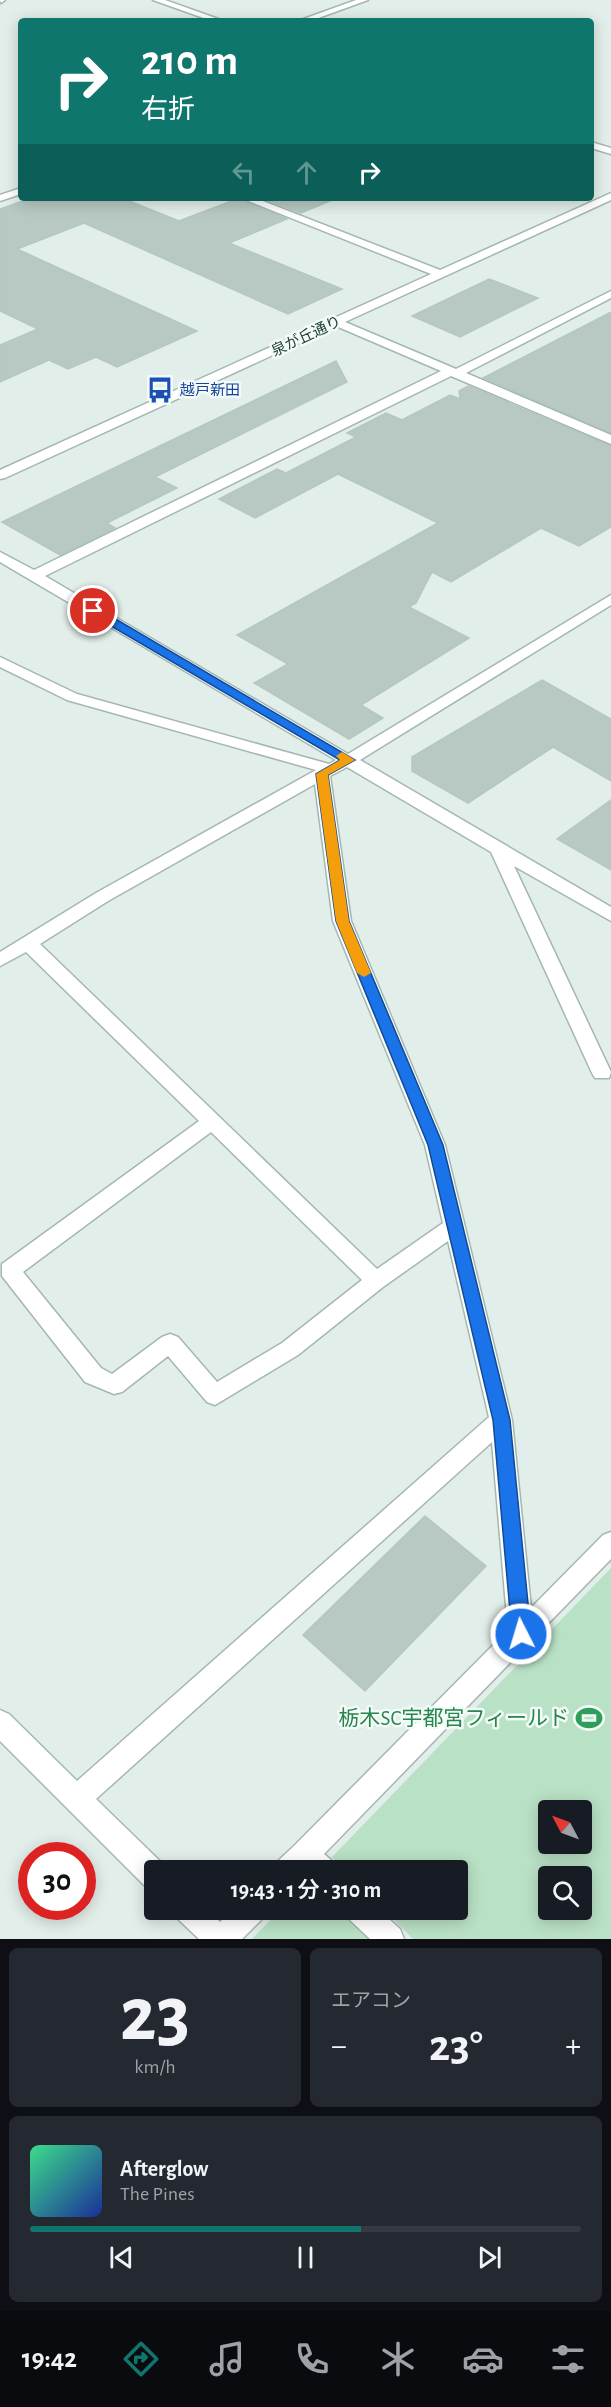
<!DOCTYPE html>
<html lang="ja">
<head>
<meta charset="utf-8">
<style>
	:root { --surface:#171b24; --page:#242831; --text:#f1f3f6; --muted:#9ea1a6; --line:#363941; --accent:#0f766e }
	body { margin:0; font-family:"Alegreya Sans","Noto Sans JP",sans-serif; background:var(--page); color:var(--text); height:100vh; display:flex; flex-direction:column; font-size:22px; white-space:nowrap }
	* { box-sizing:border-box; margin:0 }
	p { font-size:20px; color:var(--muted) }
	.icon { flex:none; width:33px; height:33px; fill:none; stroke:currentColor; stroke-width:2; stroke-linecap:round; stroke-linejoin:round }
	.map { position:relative; height:1939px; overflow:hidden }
	.details { display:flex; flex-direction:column; gap:9px; padding:9px; background:#0d0f14; flex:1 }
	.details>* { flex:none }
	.banner { position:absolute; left:18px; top:18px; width:576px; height:183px; border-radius:6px; box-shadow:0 3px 15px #0003; background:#0f766e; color:#fff; overflow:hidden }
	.needle { width:39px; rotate:311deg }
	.tools { position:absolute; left:538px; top:1800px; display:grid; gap:12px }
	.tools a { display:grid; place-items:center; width:54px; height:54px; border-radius:6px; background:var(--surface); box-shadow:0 3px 15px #0003; font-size:30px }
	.speed { position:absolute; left:18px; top:1842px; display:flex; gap:12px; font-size:30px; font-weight:700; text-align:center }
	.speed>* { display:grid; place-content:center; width:78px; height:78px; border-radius:50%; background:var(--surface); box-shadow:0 3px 15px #0003; line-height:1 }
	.speed .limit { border:9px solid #d22; background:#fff; color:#111 }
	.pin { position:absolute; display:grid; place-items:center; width:51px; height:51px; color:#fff; margin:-26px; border:3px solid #fff; border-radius:50%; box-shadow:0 2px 6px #0007 }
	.me { position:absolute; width:66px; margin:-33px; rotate:355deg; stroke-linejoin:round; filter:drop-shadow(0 0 4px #0008) }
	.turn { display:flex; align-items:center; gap:21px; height:126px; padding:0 24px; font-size:27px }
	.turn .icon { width:78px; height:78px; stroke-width:2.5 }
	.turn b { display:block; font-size:42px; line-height:51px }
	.lanes { display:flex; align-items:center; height:57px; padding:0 24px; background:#0003; justify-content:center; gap:30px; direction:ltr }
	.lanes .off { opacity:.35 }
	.big { font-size:45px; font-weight:600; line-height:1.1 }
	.details .card { flex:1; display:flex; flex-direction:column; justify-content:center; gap:9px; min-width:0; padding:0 21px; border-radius:9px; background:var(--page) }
	.details .dial { align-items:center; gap:0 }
	.dial b { font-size:78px; line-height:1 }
	.song { display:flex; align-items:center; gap:18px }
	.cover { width:72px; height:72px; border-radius:9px; background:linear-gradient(135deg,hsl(150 70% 55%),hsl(230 70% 35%)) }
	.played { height:6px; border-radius:3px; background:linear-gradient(90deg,var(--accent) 60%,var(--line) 60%) }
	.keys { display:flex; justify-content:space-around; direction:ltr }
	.heat { display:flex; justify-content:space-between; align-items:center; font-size:33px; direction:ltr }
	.details .tiles { flex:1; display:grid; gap:9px; grid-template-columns:1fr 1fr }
	.card:last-child { grid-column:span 2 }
	.trip { position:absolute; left:144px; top:1860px; width:324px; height:60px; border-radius:6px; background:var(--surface); box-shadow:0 3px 15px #0003; font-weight:600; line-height:60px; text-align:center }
	.tabs { display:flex; height:96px; justify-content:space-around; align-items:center; background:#090b0e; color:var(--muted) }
	.tabs .icon { width:42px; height:42px }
	.tabs .active { color:var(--accent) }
	.tabs b { font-size:27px; color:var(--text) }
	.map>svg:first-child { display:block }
	.green { fill:#b9e1c5; fill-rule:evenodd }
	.building { fill:#b7c9c2; stroke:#b4c8c0; stroke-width:1.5 }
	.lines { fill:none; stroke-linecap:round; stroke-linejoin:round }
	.minor-casing { stroke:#a4b7b1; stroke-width:3 }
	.minor { fill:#fff; fill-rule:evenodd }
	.route { fill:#1a73e8; stroke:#114b97; stroke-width:1.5 }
	.slow { fill:#f59e0b }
	.labels { text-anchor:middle; stroke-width:5; stroke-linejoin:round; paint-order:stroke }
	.far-street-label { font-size:15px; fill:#204139; stroke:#f3faf7 }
	.far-transit-label { font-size:15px; fill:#164399; stroke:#f3faf7; text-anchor:start }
	.near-leisure-label { font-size:21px; fill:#27864d; stroke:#f3faf7; text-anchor:end }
</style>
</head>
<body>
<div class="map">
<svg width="611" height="1939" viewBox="0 0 611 1939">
	<rect width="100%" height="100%" fill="#e2eee9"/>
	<g class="green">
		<path d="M611,1568v371h-198l-29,-29h74v-40h-113l-13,-13zM549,1810h33v34h-33zM549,1876h33v34h-33z"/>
		<path d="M280,1910h70l29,29h-127z"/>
	</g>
	<g class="building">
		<path d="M31,198h91l57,23 60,-23 48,21 -58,24 113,46 -54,25 -204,-91 -67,26 180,82 -80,36 -21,-10 -28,12 -19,-9 -49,22v-37l38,-16 -38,-18v-102z"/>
		<path d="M261,198h76l-36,15z"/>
		<path d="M489,279l49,19 -78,39 -48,-21z"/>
		<path d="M611,312v121l-128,-55z"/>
		<path d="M336,361l11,21 -192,95 22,11 -70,35 8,5 -55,27 -58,-33z"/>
		<path d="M468,386l143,60v81l-32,19 -38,-18 -90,54 -19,-10 -16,31 -7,4 60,31 -108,67 22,13 -34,21 -95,-56 34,-19 -51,-29 201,-112 -100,-49 -83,44 -36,-19 58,-30 9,4 70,-36 -9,-4 39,-20 16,7 48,-25 10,4 -1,-8z"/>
		<path d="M542,680l69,39v62l-58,-34 -85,56 -56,-32v-14z"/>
		<path d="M611,800v70l-54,-31z"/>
		<path d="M425,1516l61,50 -121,125 -62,-56z"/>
	</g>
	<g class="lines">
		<g class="minor-casing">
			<g id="minor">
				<path d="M0,0h5l-4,3z"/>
				<path d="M153,0h12l59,21h-12z"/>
				<path d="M356,0h12l-58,21h-12z"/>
				<path d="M591,142l20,6v6l-20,-6z"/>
				<path d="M21,188v6l-21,7v-6z"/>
				<path d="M611,193v7l-266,122 111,47 155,-78v7l-145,75 145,62v9l-160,-68 -406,200 303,178 263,-159v10l-251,155 251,147v14l-97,-55 97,206 -2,6h-14l-3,-5 -101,-221 -144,-85 -17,9 21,145 94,224 67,275 19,188 72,-73 8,-3v27l-287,295 7,6 3,10h-58l3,-10 16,-15 213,-215 -16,-188 -396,357 68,66 2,5h-12v19l-10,-4 -144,-144v-31l9,4 68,67 412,-364 -41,-176 -65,46 -85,68 -83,50 -8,-3 -39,-46 -46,36 -8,2 -29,-12 -83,-106v-12l197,-143 -173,-169 -26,14v-14l96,-59 220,-123 -249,-70 -67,-33v-10l77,37 252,70 7,-4 -336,-198v-10l34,18 407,-199 -105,-45 -331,152 -5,1v-9l431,-196 -190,-76h14l185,72zM315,784l18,137 92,224 18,78 -66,46 -337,-325 68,-43zM211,1132l151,148 -80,63 -65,39 -39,-45 -8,-3 -8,3 -50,37 -11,-6 -78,-96z"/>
				<path d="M175,1910h33l12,12 12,-12h33l-4,10 -19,19h-43l-20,-19z"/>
				<path d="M346,1910h33l21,19 4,10h-34l-20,-19z"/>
			</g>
		</g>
		<use href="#minor" class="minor"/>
	</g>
	<path class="route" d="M89,608h8l258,152 -27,15 21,146 94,224 67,275 21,214 -3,7 -7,2 -6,-2 -3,-7 -19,-214 -65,-275 -92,-224 -20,-147 24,-14 -251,-147z"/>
	<path class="slow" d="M342,752l13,8 -27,15 21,146 22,52 -7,4 -7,-4 -21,-52 -20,-147 24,-14 -4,-4z"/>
	<defs>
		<g id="bus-bare" transform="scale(2.07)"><path d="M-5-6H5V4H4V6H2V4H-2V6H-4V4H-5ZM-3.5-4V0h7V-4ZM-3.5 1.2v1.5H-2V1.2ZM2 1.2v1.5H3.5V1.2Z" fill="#1a4fb4" stroke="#f3faf7" stroke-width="2.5" paint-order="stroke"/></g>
		<g id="stadium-bare" transform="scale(2.07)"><path d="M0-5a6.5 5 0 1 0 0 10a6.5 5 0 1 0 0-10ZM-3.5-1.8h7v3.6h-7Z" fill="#2e9e5b" stroke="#f3faf7" stroke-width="2.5" paint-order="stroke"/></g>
	</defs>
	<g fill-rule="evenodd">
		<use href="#bus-bare" x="160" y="390"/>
		<use href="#stadium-bare" x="589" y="1718"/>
	</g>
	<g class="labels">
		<g class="far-street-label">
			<text transform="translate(306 336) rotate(-25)" y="5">泉が丘通り</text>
		</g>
		<g class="far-transit-label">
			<text x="180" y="395">越戸新田</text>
		</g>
		<g class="near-leisure-label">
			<text x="569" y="1725">栃木SC宇都宮フィールド</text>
		</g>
	</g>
</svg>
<div class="tools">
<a><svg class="needle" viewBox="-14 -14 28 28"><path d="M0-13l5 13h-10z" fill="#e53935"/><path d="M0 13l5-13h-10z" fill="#9ea1a6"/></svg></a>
<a><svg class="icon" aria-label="search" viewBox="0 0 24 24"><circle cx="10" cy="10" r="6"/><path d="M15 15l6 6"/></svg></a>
</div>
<div class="speed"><div class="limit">30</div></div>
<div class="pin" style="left:93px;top:611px;background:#d93025"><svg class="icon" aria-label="arrive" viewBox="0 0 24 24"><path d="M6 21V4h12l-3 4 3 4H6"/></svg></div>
<svg class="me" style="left:521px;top:1634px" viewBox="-20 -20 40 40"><circle r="17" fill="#1a73e8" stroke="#fff" stroke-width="3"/><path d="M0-11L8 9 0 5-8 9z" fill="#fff"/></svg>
<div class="trip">19:43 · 1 分 · 310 m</div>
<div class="banner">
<div class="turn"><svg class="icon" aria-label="right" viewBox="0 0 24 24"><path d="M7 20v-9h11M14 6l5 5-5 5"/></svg><div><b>210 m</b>右折</div></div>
<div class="lanes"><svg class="icon off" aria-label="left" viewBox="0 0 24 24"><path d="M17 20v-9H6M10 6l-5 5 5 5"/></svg><svg class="icon off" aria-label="ahead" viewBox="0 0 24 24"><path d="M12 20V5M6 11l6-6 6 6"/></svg><svg class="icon" aria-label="right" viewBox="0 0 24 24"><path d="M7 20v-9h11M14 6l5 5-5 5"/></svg></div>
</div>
</div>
<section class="details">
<div class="tiles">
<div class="card dial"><b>23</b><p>km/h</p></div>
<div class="card"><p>エアコン</p>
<div class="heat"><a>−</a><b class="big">23°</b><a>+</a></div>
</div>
<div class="card">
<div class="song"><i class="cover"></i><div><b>Afterglow</b><p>The Pines</p></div></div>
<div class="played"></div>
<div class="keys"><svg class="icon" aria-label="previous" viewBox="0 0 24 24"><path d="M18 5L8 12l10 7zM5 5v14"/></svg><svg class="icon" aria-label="pause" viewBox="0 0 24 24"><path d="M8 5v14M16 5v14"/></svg><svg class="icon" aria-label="next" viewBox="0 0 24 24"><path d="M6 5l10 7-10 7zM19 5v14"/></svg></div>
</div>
</div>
</section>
<nav class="tabs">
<b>19:42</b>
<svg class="icon active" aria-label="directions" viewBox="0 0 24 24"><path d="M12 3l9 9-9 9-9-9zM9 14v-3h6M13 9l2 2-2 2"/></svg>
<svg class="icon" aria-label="music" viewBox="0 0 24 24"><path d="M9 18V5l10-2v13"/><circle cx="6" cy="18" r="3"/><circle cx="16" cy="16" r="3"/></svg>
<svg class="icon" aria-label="phone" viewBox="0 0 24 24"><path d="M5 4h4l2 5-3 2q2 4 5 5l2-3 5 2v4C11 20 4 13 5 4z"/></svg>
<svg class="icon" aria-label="climate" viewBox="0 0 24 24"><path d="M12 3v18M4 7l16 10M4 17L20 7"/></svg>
<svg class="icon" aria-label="car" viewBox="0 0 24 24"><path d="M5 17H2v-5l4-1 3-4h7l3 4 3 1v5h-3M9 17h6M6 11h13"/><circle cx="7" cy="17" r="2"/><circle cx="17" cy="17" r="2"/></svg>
<svg class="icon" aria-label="filters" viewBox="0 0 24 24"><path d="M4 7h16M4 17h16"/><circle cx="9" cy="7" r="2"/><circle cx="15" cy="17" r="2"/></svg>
</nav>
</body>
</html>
